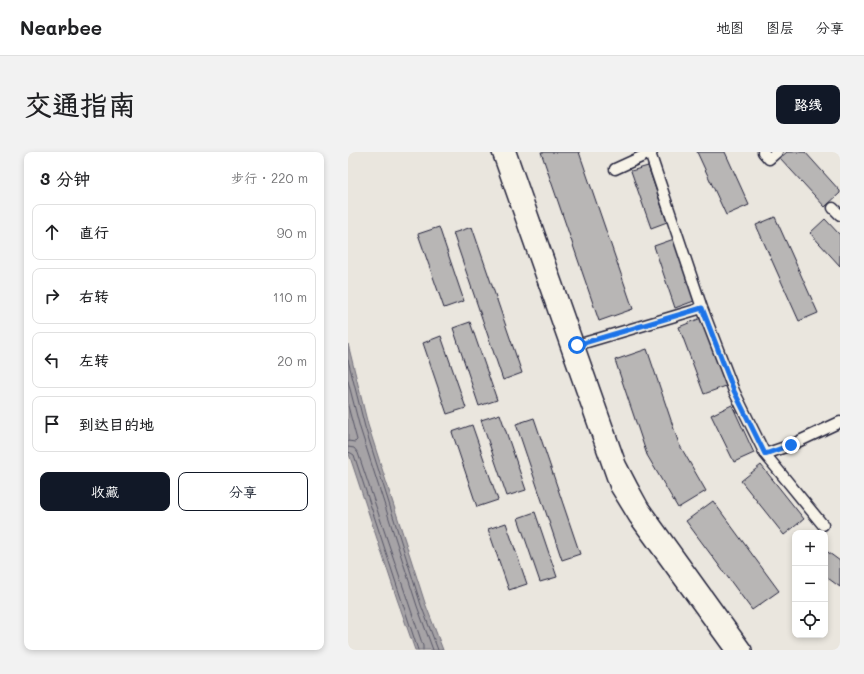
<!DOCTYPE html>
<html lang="zh">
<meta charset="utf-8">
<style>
body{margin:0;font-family:Mali,"LXGW WenKai TC",sans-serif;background:#f2f2f2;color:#202124}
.controls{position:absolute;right:12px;bottom:12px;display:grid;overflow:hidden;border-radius:8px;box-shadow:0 2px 6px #0003}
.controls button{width:36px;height:36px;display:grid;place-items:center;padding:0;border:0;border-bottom:1px solid #e0e0e0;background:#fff;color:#202124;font:20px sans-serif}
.stop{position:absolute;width:12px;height:12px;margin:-9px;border:3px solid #1a73e8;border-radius:50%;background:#fff}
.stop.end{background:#1a73e8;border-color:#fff;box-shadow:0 1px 4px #0008}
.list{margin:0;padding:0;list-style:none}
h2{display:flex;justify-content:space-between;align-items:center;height:52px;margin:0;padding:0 16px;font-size:17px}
h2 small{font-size:13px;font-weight:400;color:#757577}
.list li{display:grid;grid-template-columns:26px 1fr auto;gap:12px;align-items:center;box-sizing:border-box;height:56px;margin:0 8px 8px;padding:0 8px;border:1px solid #e0e0e0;border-radius:8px}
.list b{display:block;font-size:15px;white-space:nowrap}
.list em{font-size:13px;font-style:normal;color:#757577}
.actions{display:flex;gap:8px;padding:12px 16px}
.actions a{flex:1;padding:9px 0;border:1px solid #111827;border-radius:8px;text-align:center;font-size:14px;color:#111827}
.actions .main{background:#111827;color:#fff}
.icon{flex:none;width:22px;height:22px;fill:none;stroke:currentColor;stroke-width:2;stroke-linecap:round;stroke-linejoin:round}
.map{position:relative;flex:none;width:492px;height:498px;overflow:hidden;border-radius:8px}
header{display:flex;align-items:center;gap:24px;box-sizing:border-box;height:56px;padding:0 20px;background:#fff;border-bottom:1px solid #e0e0e0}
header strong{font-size:19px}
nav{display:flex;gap:22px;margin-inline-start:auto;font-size:14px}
.intro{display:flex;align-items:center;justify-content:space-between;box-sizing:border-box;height:96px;padding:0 24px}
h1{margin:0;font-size:28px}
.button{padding:10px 18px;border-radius:8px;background:#111827;color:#fff;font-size:14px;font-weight:700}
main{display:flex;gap:24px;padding:0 24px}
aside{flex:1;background:#fff;border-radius:8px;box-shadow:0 2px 6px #0003}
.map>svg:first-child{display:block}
.water{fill:#a6a3a6;stroke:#716f7b}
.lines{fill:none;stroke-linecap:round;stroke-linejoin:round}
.shore{stroke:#575666;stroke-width:1}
.building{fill:#b8b6b5;stroke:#22223b}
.minor-casing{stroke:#22223b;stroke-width:13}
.major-casing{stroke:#22223b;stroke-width:16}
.minor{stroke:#f7f3e8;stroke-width:10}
.major{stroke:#f7f3e8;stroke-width:13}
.route{stroke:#1a73e8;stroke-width:5}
</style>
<header>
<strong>Nearbee</strong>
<nav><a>地图</a><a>图层</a><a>分享</a></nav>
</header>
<div class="intro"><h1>交通指南</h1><a class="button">路线</a></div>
<main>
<aside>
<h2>3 分钟<small>步行 · 220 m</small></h2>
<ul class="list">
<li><svg class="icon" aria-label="ahead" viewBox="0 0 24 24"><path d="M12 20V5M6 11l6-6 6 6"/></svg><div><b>直行</b></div><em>90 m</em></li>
<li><svg class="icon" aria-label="right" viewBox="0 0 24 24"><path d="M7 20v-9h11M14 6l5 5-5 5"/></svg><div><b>右转</b></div><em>110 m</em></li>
<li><svg class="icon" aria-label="left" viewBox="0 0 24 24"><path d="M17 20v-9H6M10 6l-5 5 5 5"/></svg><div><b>左转</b></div><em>20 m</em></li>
<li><svg class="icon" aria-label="arrive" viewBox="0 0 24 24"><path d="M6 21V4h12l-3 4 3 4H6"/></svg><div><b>到达目的地</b></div></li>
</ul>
<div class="actions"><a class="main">收藏</a><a>分享</a></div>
</aside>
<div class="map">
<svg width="492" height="498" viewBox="0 0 492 498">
<rect width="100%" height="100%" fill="#eae6de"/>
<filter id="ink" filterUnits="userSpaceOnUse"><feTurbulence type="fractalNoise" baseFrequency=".025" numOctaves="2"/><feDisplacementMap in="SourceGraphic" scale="8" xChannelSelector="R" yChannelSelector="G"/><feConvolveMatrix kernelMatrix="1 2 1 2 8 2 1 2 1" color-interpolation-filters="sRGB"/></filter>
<g filter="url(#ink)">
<path class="water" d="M0,192L20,273L77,451L95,498H67L49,447L0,299Z"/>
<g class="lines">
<path class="shore" d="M0,208L17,275L73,453L90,498
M0,229L12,276L69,454L85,498
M0,254L9,288L7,290L0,289
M0,295L6,296L10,301L75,494V498
M0,300L3,301L6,303L70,498"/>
</g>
<path class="building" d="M193,0H231L285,157L251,169Z
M349,0H377L401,53L378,63Z
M439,0H457L492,39V41L477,55L432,6Z
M300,14L319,70L303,76L283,19Z
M427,65L470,161L451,169L408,73Z
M477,67L492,83V114L462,81Z
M91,75L116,149L96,156L70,82Z
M124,75L174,221L155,228L105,81Z
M326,87L346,149L327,156L306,94Z
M353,166L378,234L356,242L331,175Z
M122,170L149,248L131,254L105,176Z
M93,184L118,256L99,262L75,191Z
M299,197L331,292L358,339L330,356L299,303L267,208Z
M384,253L406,301L386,310L363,263Z
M152,262L178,338L159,344L133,268Z
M186,266L232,402L214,408L168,272Z
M124,273L150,348L129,355L104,280Z
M413,313L456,367L436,383L393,329Z
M365,349L431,439L404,458L338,369Z
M187,360L209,425L192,430L170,366Z
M158,371L179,432L161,438L140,377Z
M477,398L492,409V435L477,424Z"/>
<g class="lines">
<g class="minor-casing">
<path id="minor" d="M415,0L421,7L429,0
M302,1L354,156L386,239L417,302L475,373
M267,17L304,0
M485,56L492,63
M229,193L354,156
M417,302L443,293L492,270"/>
</g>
<g class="major-casing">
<path id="major" d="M151,0L269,335L288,366L384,498
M161,0L271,312L283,335L294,355L397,498"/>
</g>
<use href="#minor" class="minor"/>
<use href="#major" class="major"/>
</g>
</g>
<g class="lines" filter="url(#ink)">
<path class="route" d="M229,193L354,156L386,239L417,302L443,293"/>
</g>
</svg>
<div class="controls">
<button>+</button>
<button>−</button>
<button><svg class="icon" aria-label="locate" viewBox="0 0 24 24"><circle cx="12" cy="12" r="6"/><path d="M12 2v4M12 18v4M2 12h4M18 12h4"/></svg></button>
</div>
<div class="stop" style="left:229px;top:193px"></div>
<div class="stop end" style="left:443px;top:293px"></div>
</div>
</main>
